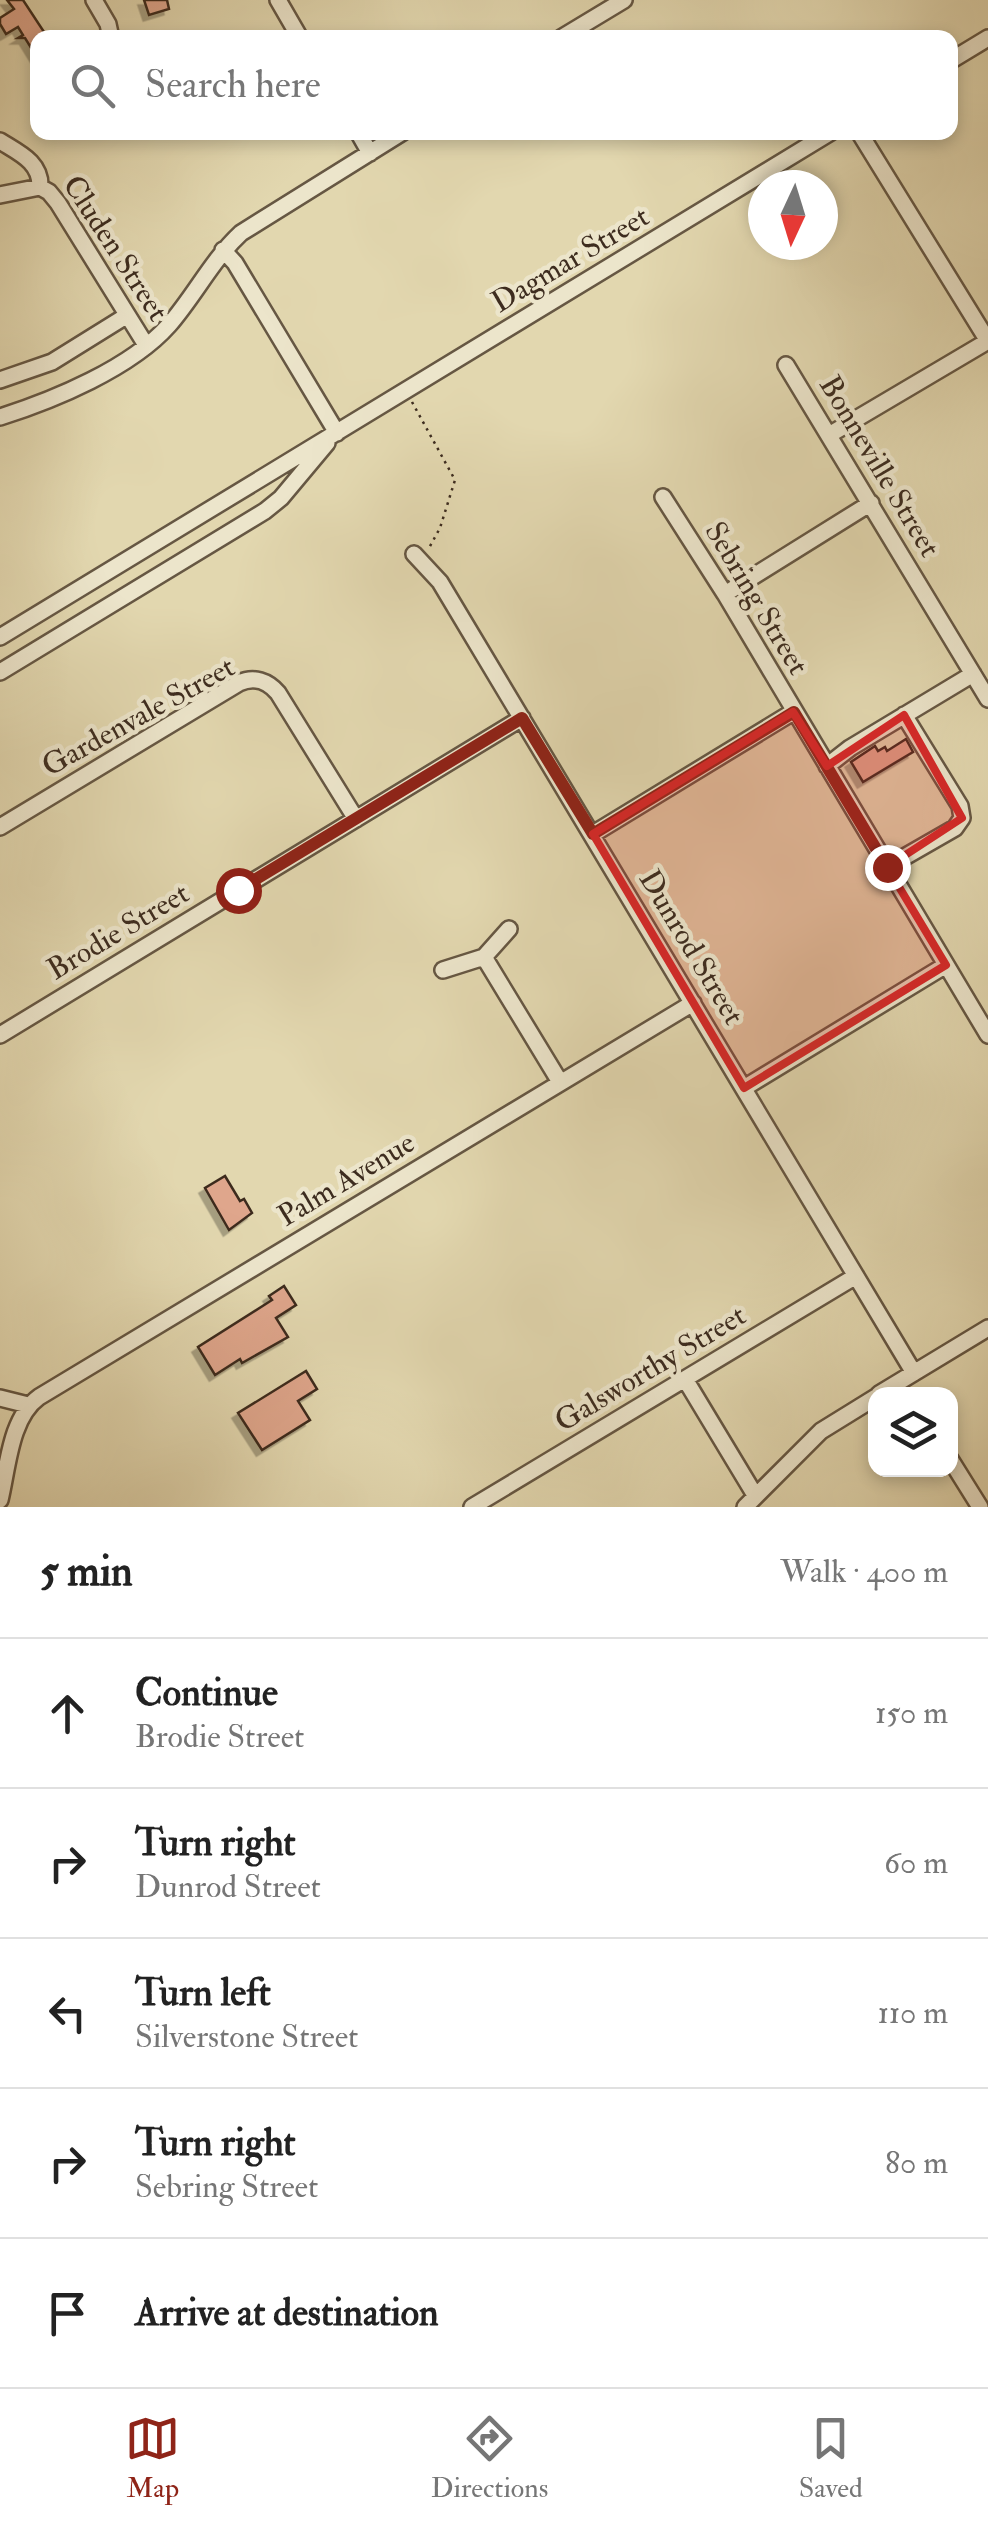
<!DOCTYPE html>
<meta charset="utf-8">
<style>
body{margin:0;font-family:"IM FELL Double Pica",serif;background:#f2f2f2;color:#222}
.controls{position:absolute;right:30px;bottom:30px;display:grid;overflow:hidden;border-radius:20px;box-shadow:0 5px 15px #0003}
.controls button{width:90px;height:90px;display:grid;place-items:center;padding:0;border:0;border-bottom:2px solid #e0e0e0;background:#fff;color:#222;font:50px sans-serif}
.compass{position:absolute;left:748px;top:170px;width:90px;height:90px;border-radius:50%;background:#fff;box-shadow:0 5px 15px #0003;rotate:184deg}
.stop{position:absolute;width:30px;height:30px;margin:-22px;border:8px solid #8f2418;border-radius:50%;background:#fff}
.stop.end{background:#8f2418;border-color:#fff;box-shadow:0 2px 10px #0008}
.list{margin:0;padding:0;list-style:none}
h2{display:flex;justify-content:space-between;align-items:center;height:130px;margin:0;padding:0 40px;font-size:42px}
h2 small{font-size:32px;font-weight:400;color:#767676}
.list li{display:grid;grid-template-columns:65px 1fr auto;gap:30px;align-items:center;box-sizing:border-box;height:150px;padding:0 40px;border-top:2px solid #e0e0e0}
.list b{display:block;font-size:38px;white-space:nowrap}
.list p{margin:0;font-size:32px;white-space:nowrap;color:#767676}
.list em{font-size:32px;font-style:normal;color:#767676}
.icon{flex:none;width:55px;height:55px;fill:none;stroke:currentColor;stroke-width:2;stroke-linecap:round;stroke-linejoin:round}
.map{position:relative;flex:none;width:988px;height:1507px;overflow:hidden}
.search{position:absolute;background:#fff;box-shadow:0 5px 15px #0003;left:30px;right:30px;top:30px;height:110px;display:flex;align-items:center;gap:25px;box-sizing:border-box;padding:0 35px;border-radius:20px;color:#767676;font-size:38px}
.sheet{height:880px;background:#fff}
nav{display:flex;justify-content:space-around;align-items:center;box-sizing:border-box;height:140px;border-top:2px solid #e0e0e0;background:#fff;font-size:28px;color:#767676}
nav a{display:grid;justify-items:center;gap:5px}
nav .on{color:#8f2418}
.map>svg:first-child{display:block}
.building{fill:#dfa68c;stroke:#3d2c1f;stroke-width:2.5;filter:url(#shadow)}
.lines{fill:none;stroke-linecap:round;stroke-linejoin:round}
.minor-casing{stroke:#665743;stroke-width:20}
.path{stroke:#3d2c1f;stroke-width:2.5;stroke-dasharray:2.5 5;stroke-linecap:butt}
.minor{stroke:#ece5cb;stroke-width:15}
.route{stroke:#8f2418;stroke-width:12}
.marked{fill:#d62828;fill-opacity:0.2;stroke:#d62828;stroke-width:8;stroke-linejoin:round}
.labels{text-anchor:middle;stroke-width:9;stroke-linejoin:round;paint-order:stroke}
.street-label{font-size:30px;fill:#3d2c1f;stroke:#ece5cb}
</style>
<div class="map">
<svg width="988" height="1507" viewBox="0 0 988 1507">
<defs>
<filter id="shadow"><feDropShadow dx="-5.5" dy="5.5" stdDeviation="0" flood-color="#0004"/></filter>
</defs>
<rect width="100%" height="100%" fill="#e2d7af"/>
<filter id="stains"><feTurbulence type="fractalNoise" baseFrequency=".002" numOctaves="4"/><feColorMatrix values="0 0 0 0 .2 0 0 0 0 .09 0 0 0 0 .02 0 0 0 .5 -.17"/></filter>
<radialGradient id="worn" r=".72"><stop offset=".6" stop-color="#630" stop-opacity="0"/><stop offset="1" stop-color="#630" stop-opacity=".3"/></radialGradient>
<path class="building" d="M7,0H23L48,38H38V59L25,38H18L23,35L18,27L6,34L0,24V18L14,9Z
M144,0H167L169,9L149,15Z
M906,739L913,752L863,782L851,762L875,746L878,751L885,747L887,751Z
M225,1176L240,1201L244,1199L252,1213L229,1230L205,1188Z
M284,1286L296,1305L276,1318L288,1337L242,1363L240,1359L215,1375L198,1347L272,1300L269,1296Z
M306,1371L317,1389L298,1401L310,1420L262,1450L238,1413Z"/>
<g class="lines">
<g class="minor-casing">
<path id="minor" d="M94,0L108,24L111,38
M278,0L300,38
M561,38L624,0
M950,61L988,38
M358,132L370,153
M859,132L988,341
M0,141C19,153 41,162 40,187
M40,187L49,192L58,203L146,345
M0,195L40,187
M223,250L235,263L337,433
M786,365L988,699
M0,380L52,362L126,316
M0,417C54,400 131,368 169,325C195,295 212,260 241,233L403,132
M829,435L988,341
M663,497L725,594L988,1035
M414,554L440,582L914,1373
M725,594L871,503
M0,637L831,132
M0,672L265,511L281,498L327,443
M827,766L850,748L973,674
M0,827L239,683C254,676 268,681 278,693L356,819
M593,834L793,712
M887,867L955,828L962,818L960,806L904,715
M484,957L560,1082
M443,970L484,957L509,929
M0,1035L522,718
M744,1088L946,965
M685,1379L755,1495
M879,1394L988,1328
M0,1398L28,1405
M950,1459L980,1507
M0,1500C8,1467 10,1418 39,1397L693,1003
M472,1507L856,1276
M745,1507L821,1431L876,1397"/>
</g>
<path class="path" d="M412,402L455,480L440,528L429,548"/>
<use href="#minor" class="minor"/>
</g>
<g class="lines">
<path class="route" d="M238,890L522,718L593,834L794,712L887,867"/>
</g>
<path class="marked" d="M793,712L827,766L904,715L962,818L887,867L946,965L744,1088L593,834Z"/>
<g class="labels">
<g class="street-label">
<text transform="translate(116 248) rotate(57)" y="10">Cluden Street</text>
<text transform="translate(570 259) rotate(-31)" y="10">Dagmar Street</text>
<text transform="translate(880 466) rotate(59)" y="10">Bonneville Street</text>
<text transform="translate(757 598) rotate(59)" y="10">Sebring Street</text>
<text transform="translate(138 716) rotate(-29)" y="10">Gardenvale Street</text>
<text transform="translate(118 931) rotate(-31)" y="10">Brodie Street</text>
<text transform="translate(692 947) rotate(59)" y="10">Dunrod Street</text>
<text transform="translate(346 1179) rotate(-31)" y="10">Palm Avenue</text>
<text transform="translate(650 1368) rotate(-31)" y="10">Galsworthy Street</text>
</g>
</g>
<rect width="100%" height="100%" filter="url(#stains)"/>
<rect width="100%" height="100%" fill="url(#worn)"/>
</svg>
<div class="controls">
<button><svg class="icon" aria-label="layers" viewBox="0 0 24 24"><path d="M12 4l9 5-9 5-9-5zM3 14l9 5 9-5"/></svg></button>
</div>
<svg class="compass" viewBox="-18 -18 36 36"><path d="M0-13l5 13h-10z" fill="#e53935"/><path d="M0 13l5-13h-10z" fill="#767676"/></svg>
<div class="stop" style="left:238px;top:890px"></div>
<div class="stop end" style="left:887px;top:867px"></div>
<div class="search"><svg class="icon" aria-label="search" viewBox="0 0 24 24"><circle cx="10" cy="10" r="6"/><path d="M15 15l6 6"/></svg>Search here</div>
</div>
<section class="sheet">
<h2>5 min<small>Walk · 400 m</small></h2>
<ul class="list">
<li><svg class="icon" aria-label="ahead" viewBox="0 0 24 24"><path d="M12 20V5M6 11l6-6 6 6"/></svg><div><b>Continue</b><p>Brodie Street</p></div><em>150 m</em></li>
<li><svg class="icon" aria-label="right" viewBox="0 0 24 24"><path d="M7 20v-9h11M14 6l5 5-5 5"/></svg><div><b>Turn right</b><p>Dunrod Street</p></div><em>60 m</em></li>
<li><svg class="icon" aria-label="left" viewBox="0 0 24 24"><path d="M17 20v-9H6M10 6l-5 5 5 5"/></svg><div><b>Turn left</b><p>Silverstone Street</p></div><em>110 m</em></li>
<li><svg class="icon" aria-label="right" viewBox="0 0 24 24"><path d="M7 20v-9h11M14 6l5 5-5 5"/></svg><div><b>Turn right</b><p>Sebring Street</p></div><em>80 m</em></li>
<li><svg class="icon" aria-label="arrive" viewBox="0 0 24 24"><path d="M6 21V4h12l-3 4 3 4H6"/></svg><div><b>Arrive at destination</b></div></li>
</ul>
</section>
<nav>
<a class="on"><svg class="icon" aria-label="map" viewBox="0 0 24 24"><path d="M3 6l6-2 6 2 6-2v14l-6 2-6-2-6 2zM9 4v14M15 6v14"/></svg>Map</a>
<a><svg class="icon" aria-label="directions" viewBox="0 0 24 24"><path d="M12 3l9 9-9 9-9-9zM9 14v-3h6M13 9l2 2-2 2"/></svg>Directions</a>
<a><svg class="icon" aria-label="saved" viewBox="0 0 24 24"><path d="M7 4h10v16l-5-4-5 4z"/></svg>Saved</a>
</nav>
